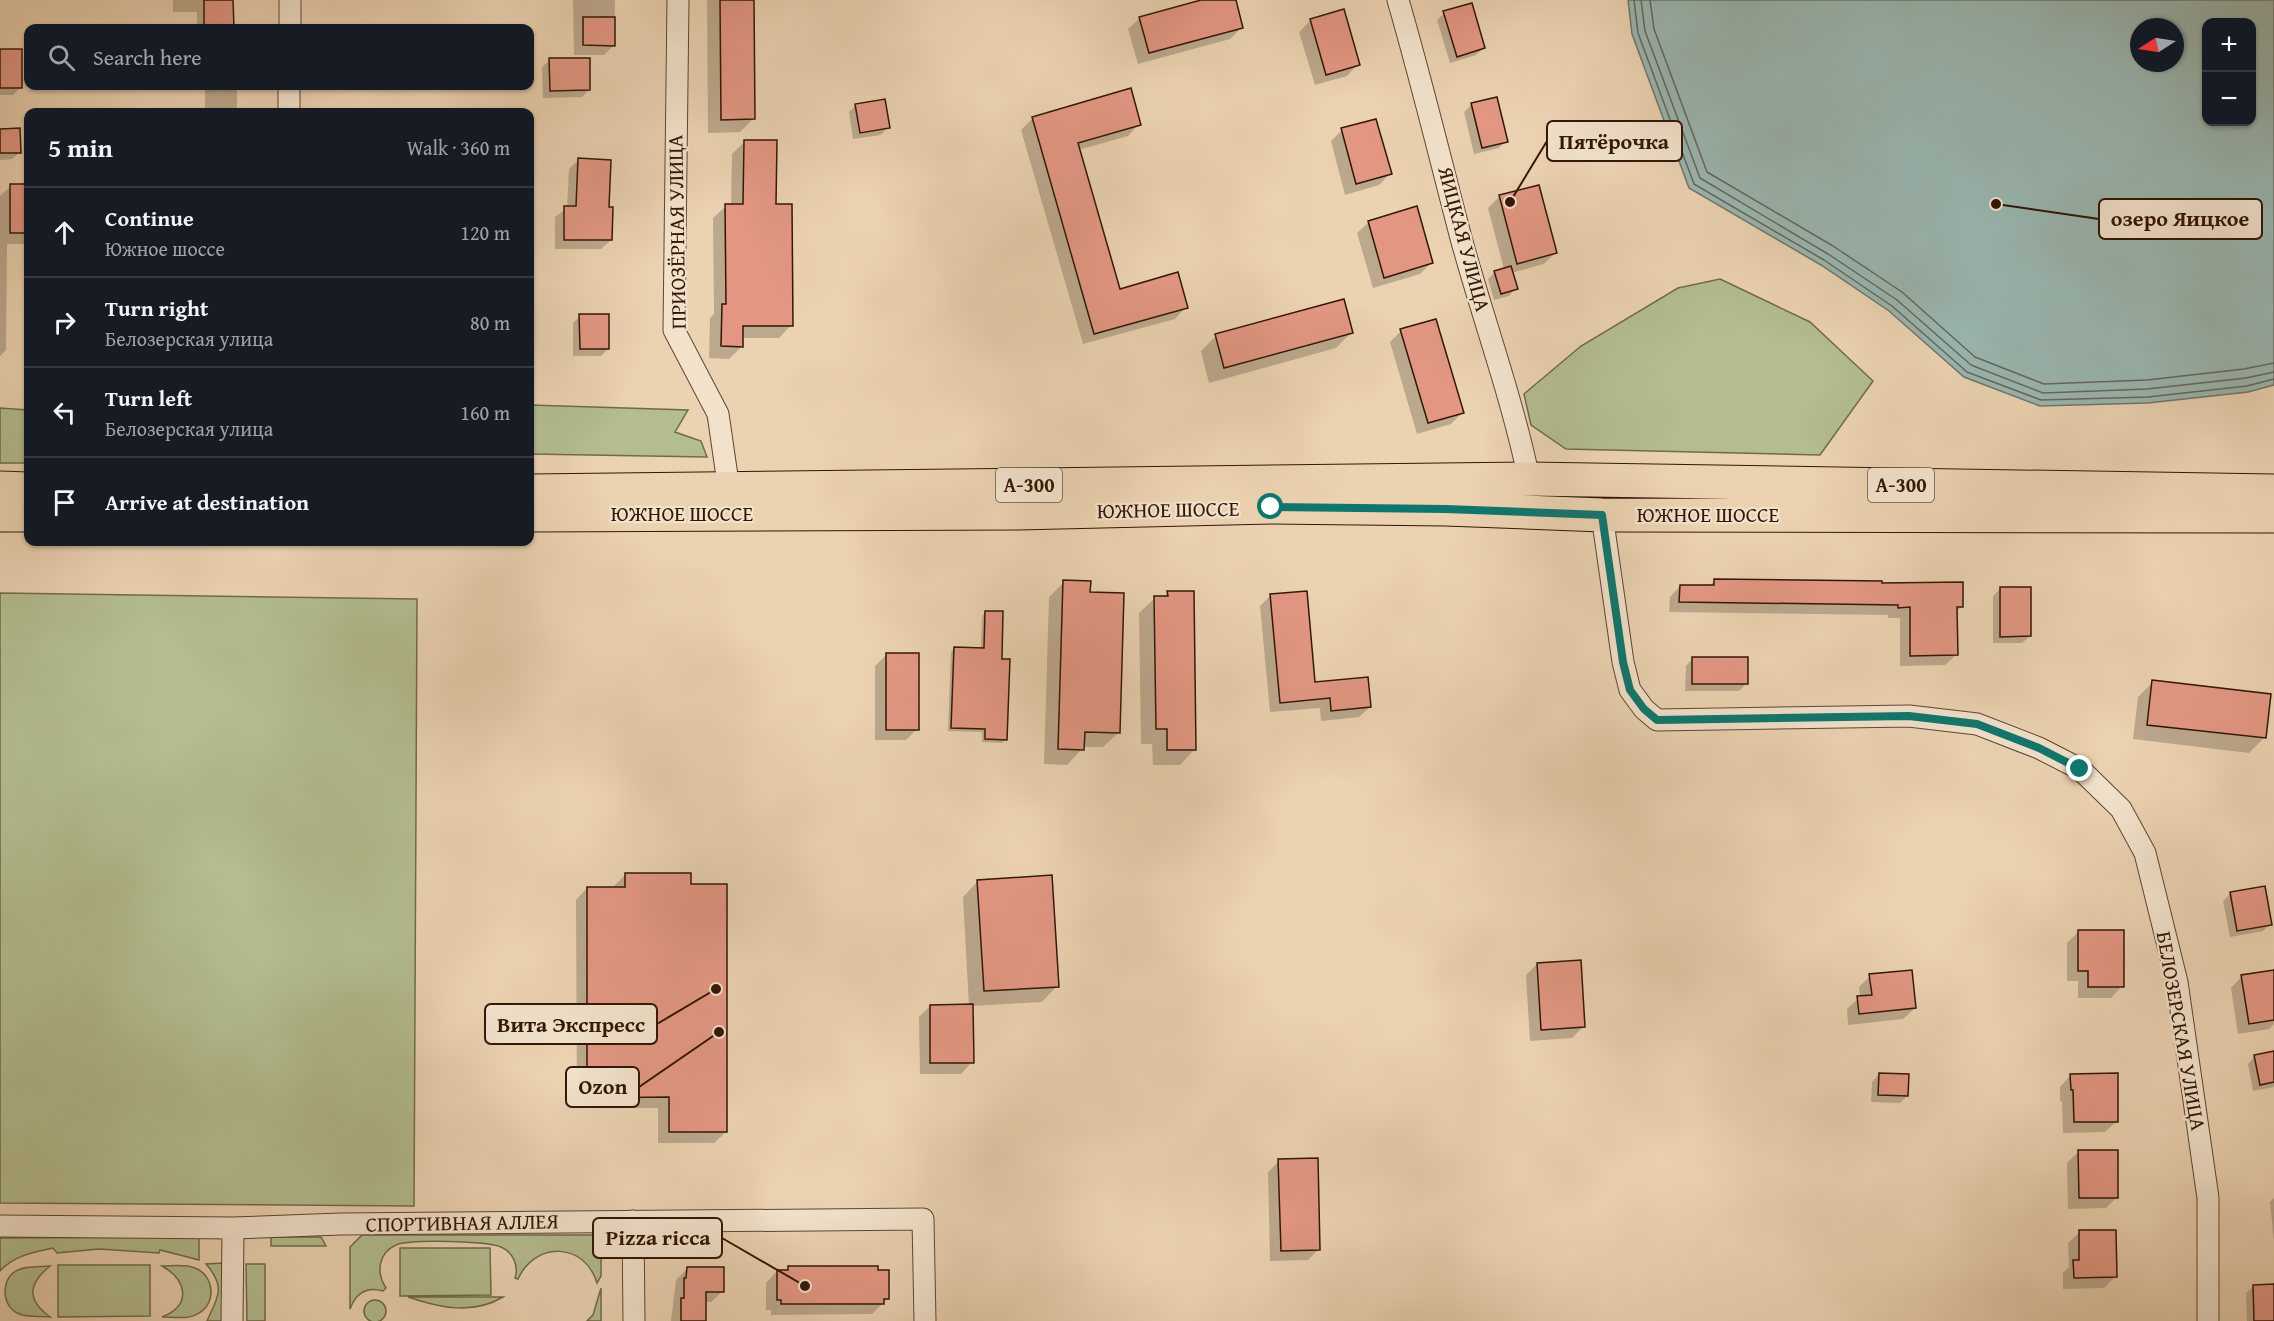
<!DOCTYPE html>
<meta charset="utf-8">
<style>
body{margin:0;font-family:"Gentium Book Plus",serif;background:#20242c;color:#f1f3f6}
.controls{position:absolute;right:18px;top:18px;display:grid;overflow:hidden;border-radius:12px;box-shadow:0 2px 4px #0004}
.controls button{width:54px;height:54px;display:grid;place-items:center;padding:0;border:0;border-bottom:2px solid #363941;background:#171b24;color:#f1f3f6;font:30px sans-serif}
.compass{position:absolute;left:2130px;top:18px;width:54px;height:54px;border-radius:50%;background:#171b24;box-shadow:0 2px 4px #0004;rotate:258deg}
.stop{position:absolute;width:18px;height:18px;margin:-14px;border:4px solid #0f766e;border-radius:50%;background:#fff}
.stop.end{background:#0f766e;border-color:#fff;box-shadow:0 2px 6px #0008}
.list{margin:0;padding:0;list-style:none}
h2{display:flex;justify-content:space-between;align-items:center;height:78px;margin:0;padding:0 24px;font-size:26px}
h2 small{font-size:20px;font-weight:400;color:#9ea1a6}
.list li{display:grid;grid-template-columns:39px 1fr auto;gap:18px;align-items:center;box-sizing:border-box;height:90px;padding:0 24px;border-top:2px solid #363941}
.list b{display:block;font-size:22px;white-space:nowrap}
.list p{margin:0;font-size:20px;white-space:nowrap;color:#9ea1a6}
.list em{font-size:20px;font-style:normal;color:#9ea1a6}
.icon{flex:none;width:33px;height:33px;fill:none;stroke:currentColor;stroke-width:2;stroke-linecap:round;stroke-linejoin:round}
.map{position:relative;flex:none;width:2274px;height:1321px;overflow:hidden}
.search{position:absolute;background:#171b24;box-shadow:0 2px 4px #0004;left:24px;top:24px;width:510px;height:66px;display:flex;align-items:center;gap:15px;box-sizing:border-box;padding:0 21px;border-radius:12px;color:#9ea1a6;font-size:22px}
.panel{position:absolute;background:#171b24;box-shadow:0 2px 4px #0004;left:24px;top:108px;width:510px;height:438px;border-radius:12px}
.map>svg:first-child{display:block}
.green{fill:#b3bd8f;stroke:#726a4b;stroke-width:1.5}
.water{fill:#99b6b0;stroke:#70766c;stroke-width:1.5;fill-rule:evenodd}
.shadow{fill:#0003}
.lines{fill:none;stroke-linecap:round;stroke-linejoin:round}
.shore{stroke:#66665c;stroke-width:1.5}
.building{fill:#e39783;stroke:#321607;stroke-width:1.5}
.minor-casing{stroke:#604532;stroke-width:23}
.primary-casing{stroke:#321607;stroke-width:35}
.minor{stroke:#f2e2cc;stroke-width:21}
.primary{stroke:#ebd2b1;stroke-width:33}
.route{stroke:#0f766e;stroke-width:8}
.labels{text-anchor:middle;stroke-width:4.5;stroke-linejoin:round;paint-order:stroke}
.shield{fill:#f2e2cc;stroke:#6c5342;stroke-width:1.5}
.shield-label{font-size:20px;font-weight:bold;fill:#321607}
.street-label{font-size:21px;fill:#321607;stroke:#f2e2cc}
.leader{fill:none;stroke:#321607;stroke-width:2}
.callout-dot{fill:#321607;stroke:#f2e2cc;stroke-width:2}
.callout{fill:#f2e2cc;stroke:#321607;stroke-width:2}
.callout-label{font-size:22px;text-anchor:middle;font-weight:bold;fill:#321607}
</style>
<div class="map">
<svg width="2274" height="1321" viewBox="0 0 2274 1321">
<rect width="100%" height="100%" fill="#ebd2b1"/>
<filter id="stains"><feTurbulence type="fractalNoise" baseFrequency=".00333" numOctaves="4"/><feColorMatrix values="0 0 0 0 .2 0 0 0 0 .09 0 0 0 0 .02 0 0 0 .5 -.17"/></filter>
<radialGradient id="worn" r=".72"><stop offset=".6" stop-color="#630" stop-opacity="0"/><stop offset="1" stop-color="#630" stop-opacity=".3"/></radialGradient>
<path class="green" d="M1720,279L1810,322L1873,381L1820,455L1566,449L1531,425L1524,394L1581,346L1678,288Z
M530,405L688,410L675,432L701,441L707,457L530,454Z
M0,408L28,410V463H0Z
M0,593L417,599L414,1206L0,1203Z
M362,1235H601V1276L597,1283C585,1242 535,1241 518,1279L515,1278C519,1266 513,1252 501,1247C486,1241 410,1239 396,1245C378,1253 376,1273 386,1288L383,1291C366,1286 356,1293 350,1309V1247Z
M199,1237V1260L160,1250L159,1253L99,1249L57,1253L53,1248C32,1253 15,1255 0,1271V1238Z
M271,1237H321L326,1246H271Z
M400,1248H490L491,1295L400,1296Z
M224,1263V1321H207C217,1298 227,1288 206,1264Z
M246,1264H265V1321H247Z
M58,1265H150V1316L58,1317Z
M50,1266C28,1284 26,1299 50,1317C41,1316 30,1317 22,1315C3,1310 0,1284 13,1273C23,1265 39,1267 50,1266Z
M162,1266C172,1266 185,1264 195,1268C214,1275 217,1303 199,1313C189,1320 174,1317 162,1317C192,1305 187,1280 162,1266Z
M601,1288V1321H587L593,1315Z
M408,1297H503C473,1315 440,1308 408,1297Z
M364 1311a11 11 0 1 1 22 0a11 11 0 1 1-22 0Z"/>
<path class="water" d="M1628,0H2274V385L2248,392L2148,403L2040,406L1964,377L1889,311L1821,265L1689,188L1632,34ZM2206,22H2252V122H2206ZM2139,27H2175V63H2139Z"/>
<path class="shadow" d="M173,0H232V28H197V12H173Z
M573,0H615L614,45L604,55H574Z
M707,0H753V119L740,132L708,133Z
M1206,0H1234L1242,27L1230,39L1138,64L1128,29L1140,18Z
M1444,13L1484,48L1476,55L1450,63L1437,20Z
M1310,21L1358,64L1347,76L1315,85L1299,32Z
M0,51L21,87L13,95H0Z
M550,60L589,90L582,97L543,98L542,67Z
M205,86H237V112H203L205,110Z
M1496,99L1506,141L1499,148L1474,154L1464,112L1471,105Z
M856,105L888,127L881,135L853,139L849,112Z
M1033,118L1139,124L1128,136L1078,150L1119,291L1186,307L1175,319L1083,344L1021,130Z
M0,130L20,152L12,159L0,160Z
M1342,130L1390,174L1379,185L1345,195L1331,141Z
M745,141L774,206L791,325L779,338H741V347L729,359L709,358L710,318L714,314L713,218L726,206H731L732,154Z
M578,160L608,208L611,240L601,249H555V217L567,208L569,169Z
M11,186H28V244H7L6,350L0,356V196Z
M1538,186L1556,252L1544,264L1511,273L1516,288L1509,296L1494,300L1488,279L1495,272L1504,269L1488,208L1499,197Z
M1369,222L1431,263L1420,274L1373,288L1357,233Z
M580,316L608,349L601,356H573V323Z
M1401,331L1462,413L1451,424L1417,434L1390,342Z
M1351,333L1336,348L1209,383L1201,351L1216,336Z
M1715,580L1962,606L1956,612V655L1945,665L1900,666V618H1888V615L1669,612L1670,597L1680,586L1709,587Z
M1064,582L1089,593L1119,732L1103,747H1083L1082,749L1067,765L1044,764L1049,597Z
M2000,589L2030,636L2022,643H1993V596Z
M1168,592L1195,749L1180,765H1153L1152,744H1141L1139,613L1155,598H1163Z
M1270,596L1314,684L1370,707L1359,717L1321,721L1320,708L1270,712L1260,606Z
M985,613L1000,661L1006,739L1002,743L982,742V732L948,731L951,652L954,648L981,649L982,616Z
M886,655L917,729L906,740H875V666Z
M1693,658L1746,684L1739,691H1685L1686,666Z
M2153,682L2265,737L2249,753L2133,739L2138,697Z
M626,874L726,1132L714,1143H658V1108H577L576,900L587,888H614V886Z
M978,881L1057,986L1042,1002L972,1006V1062L961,1074H920L919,1017L930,1006H969L963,897Z
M2231,893L2270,924L2263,931L2230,937L2223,901Z
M2078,932L2122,986L2111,998H2078V981H2067V943Z
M1537,964L1583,1027L1572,1038L1530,1041L1526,975Z
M1870,976L1915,1008L1903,1019L1848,1025L1847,1009L1860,997L1859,987Z
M2242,976L2274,978V1024L2269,1029L2238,1034L2231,988Z
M2274,1052V1087L2253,1091L2248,1064L2255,1056Z
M1879,1074L1907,1096L1900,1103L1871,1102L1872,1082Z
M2071,1075L2117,1121L2105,1132L2063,1133L2062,1101H2060V1087Z
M2078,1152L2117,1197L2106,1208L2068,1209L2067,1163Z
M1279,1161L1319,1249L1308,1260L1270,1261L1268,1172Z
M2274,1198V1241L2270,1202Z
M2080,1232L2115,1277L2104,1288L2063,1289V1273L2069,1267L2068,1243Z
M788,1268L887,1299L872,1314L771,1315V1310H766V1283L777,1271H785Z
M687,1269L723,1291L711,1302H704L705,1321H671L676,1280Z
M2254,1286H2274V1321H2247L2246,1293Z"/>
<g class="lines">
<path class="shore" d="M1634,0L1638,33L1694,184L1824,260L1892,306L1967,372L2041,400L2148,397L2247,386L2274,379
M1641,0L1645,31L1700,178L1828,254L1897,300L1971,365L2043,393L2147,389L2246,378L2274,372
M1650,0L1654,29L1707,172L1833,246L1902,292L1975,357L2044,384L2147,380L2244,369L2274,363"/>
</g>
<path class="building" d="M204,0H233L234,28H204Z
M720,0H754L755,119L721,120Z
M1201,0H1236L1243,28L1149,53L1139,17Z
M1472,3L1485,48L1457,57L1443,11Z
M1344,9L1360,65L1326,75L1310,19Z
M583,17H615V46L583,45Z
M0,49H22V88H0Z
M549,58H590V90L550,91Z
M1131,88L1141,125L1078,143L1120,289L1178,272L1188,308L1094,334L1032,117Z
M1497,97L1508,142L1482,148L1471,103Z
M885,99L890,128L860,133L855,104Z
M1376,119L1392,174L1356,184L1341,128Z
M20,128L21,153H0V129Z
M744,140H777L776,204H792L793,326H743V347L721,346L722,304H726L725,204H743Z
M578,158L611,160L609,207H613L612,240H564V206H576Z
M10,184H28V233H10Z
M1539,185L1557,253L1517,264L1499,195Z
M1417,206L1433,263L1384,278L1368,221Z
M1511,266L1518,289L1501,294L1494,271Z
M1344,299L1353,333L1224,368L1215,334Z
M579,314H609V349H580Z
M1436,319L1464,413L1428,423L1400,329Z
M1714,579L1882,581V583L1963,582V607H1957L1958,655L1910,656V607L1898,608V605L1679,602L1680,585H1714Z
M1063,580L1091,581L1090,592L1124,593L1120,733L1085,732L1084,750L1058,749Z
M2000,587H2031V636L2000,637Z
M1167,591H1194L1196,750H1167V729H1156L1154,596H1168Z
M1307,591L1315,682L1368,677L1371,707L1331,711L1330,698L1280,703L1270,594Z
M985,611H1003L1002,659H1010L1007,740L985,739V729L951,728L954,647L984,648Z
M886,653H919V730H886Z
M1692,657H1748V684H1692Z
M2152,680L2271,694L2266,738L2147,725Z
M625,873H691V884H727V1132H669V1097L587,1098V887H625Z
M1052,875L1059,987L984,991L977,880Z
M2265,886L2272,925L2237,931L2230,892Z
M2078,930H2124V987H2088V971H2078Z
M1581,960L1585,1027L1541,1030L1537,963Z
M1912,970L1916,1008L1859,1014L1857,996L1872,995L1869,974Z
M2274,970V1020L2249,1024L2241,975Z
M973,1004L974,1063H930V1005Z
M2274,1051V1082L2260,1085L2254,1055Z
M1879,1073L1909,1074L1908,1096L1878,1095Z
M2118,1073V1122H2074L2073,1090H2071L2070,1074Z
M2078,1150H2118V1198H2079Z
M1318,1158L1320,1250L1281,1251L1278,1159Z
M2079,1230H2116L2117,1277L2074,1278L2073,1260H2079Z
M788,1266H878V1270H889V1299H884V1304H781V1300H777V1270H788Z
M687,1267H724V1292H706V1321H681V1298H684V1278H686Z
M2274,1284V1321H2254L2253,1285Z"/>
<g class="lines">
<g class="minor-casing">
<path id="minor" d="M678,0L674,330L718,414L729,490
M1398,0C1421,79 1440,158 1461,238C1483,319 1512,397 1529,479
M290,28V0
M289,112V86
M1602,515L1623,662L1630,690L1644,709L1657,720L1909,716L1977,724L2039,748L2080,769L2121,809L2145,853L2177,982L2208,1198V1321
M633,1221L634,1321
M0,1226L233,1228L341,1224L923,1219L925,1321
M232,1321L233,1228"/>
</g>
<g class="primary-casing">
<path id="primary" d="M0,488L28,489
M530,491L1529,479L2274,491
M0,515H28
M530,515L1018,513L1271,507L1446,509L1602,515L2274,516"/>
</g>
<use href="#minor" class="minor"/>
<use href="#primary" class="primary"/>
</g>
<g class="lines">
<path class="route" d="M1271,507L1446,509L1602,515L1623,662L1630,690L1644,709L1657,720L1909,716L1977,724L2039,748L2080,769"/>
</g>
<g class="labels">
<g class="shield">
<rect x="996" y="468" width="66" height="34" rx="4.5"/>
<rect x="1868" y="468" width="66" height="34" rx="4.5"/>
</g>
<g class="shield-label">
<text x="1029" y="492">А-300</text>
<text x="1901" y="492">А-300</text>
</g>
<g class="street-label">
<text transform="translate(677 232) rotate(-91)" y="7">ПРИОЗЁРНАЯ УЛИЦА</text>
<text transform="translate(1464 239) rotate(75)" y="7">ЯИЦКАЯ УЛИЦА</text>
<text transform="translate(1168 510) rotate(-1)" y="7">ЮЖНОЕ ШОССЕ</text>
<text x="682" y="521">ЮЖНОЕ ШОССЕ</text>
<text x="1708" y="522">ЮЖНОЕ ШОССЕ</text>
<text transform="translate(2181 1031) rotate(80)" y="7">БЕЛОЗЕРСКАЯ УЛИЦА</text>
<text transform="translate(462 1223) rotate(-1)" y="7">СПОРТИВНАЯ АЛЛЕЯ</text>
</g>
</g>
<path class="leader" d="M1510 202L1547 141M1996 204L2099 219M716 989L657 1024M719 1032L639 1087M805 1286L722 1238"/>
<g class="callout-dot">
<circle cx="1510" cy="202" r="6"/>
<circle cx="1996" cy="204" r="6"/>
<circle cx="716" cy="989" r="6"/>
<circle cx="719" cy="1032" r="6"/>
<circle cx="805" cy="1286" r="6"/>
</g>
<g class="callout">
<rect x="1547" y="121" width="135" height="40" rx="6"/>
<rect x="2099" y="199" width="163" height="40" rx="6"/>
<rect x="485" y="1004" width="172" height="40" rx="6"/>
<rect x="566" y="1067" width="73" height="40" rx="6"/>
<rect x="593" y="1218" width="129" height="40" rx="6"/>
</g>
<g class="callout-label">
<text x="1614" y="149">Пятёрочка</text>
<text x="2180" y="226">озеро Яицкое</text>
<text x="571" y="1032">Вита Экспресс</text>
<text x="603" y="1094">Ozon</text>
<text x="658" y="1245">Pizza ricca</text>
</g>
<rect width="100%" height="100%" filter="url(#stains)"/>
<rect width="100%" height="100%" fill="url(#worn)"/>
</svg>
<div class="controls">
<button>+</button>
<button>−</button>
</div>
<svg class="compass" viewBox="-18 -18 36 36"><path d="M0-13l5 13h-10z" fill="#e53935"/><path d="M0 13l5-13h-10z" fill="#9ea1a6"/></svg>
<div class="stop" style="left:1271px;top:507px"></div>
<div class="stop end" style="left:2080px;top:769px"></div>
<div class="search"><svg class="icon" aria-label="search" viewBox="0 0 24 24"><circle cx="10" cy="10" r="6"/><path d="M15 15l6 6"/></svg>Search here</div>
<section class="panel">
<h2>5 min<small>Walk · 360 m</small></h2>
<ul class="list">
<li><svg class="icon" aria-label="ahead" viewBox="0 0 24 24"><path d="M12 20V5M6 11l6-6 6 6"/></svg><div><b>Continue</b><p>Южное шоссе</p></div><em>120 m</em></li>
<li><svg class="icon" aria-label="right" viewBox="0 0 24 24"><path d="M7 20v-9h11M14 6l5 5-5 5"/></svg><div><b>Turn right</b><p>Белозерская улица</p></div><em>80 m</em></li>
<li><svg class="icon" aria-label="left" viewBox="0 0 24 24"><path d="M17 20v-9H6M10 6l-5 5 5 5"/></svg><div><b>Turn left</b><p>Белозерская улица</p></div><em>160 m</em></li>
<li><svg class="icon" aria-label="arrive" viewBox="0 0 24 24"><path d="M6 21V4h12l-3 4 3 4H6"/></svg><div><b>Arrive at destination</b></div></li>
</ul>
</section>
</div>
